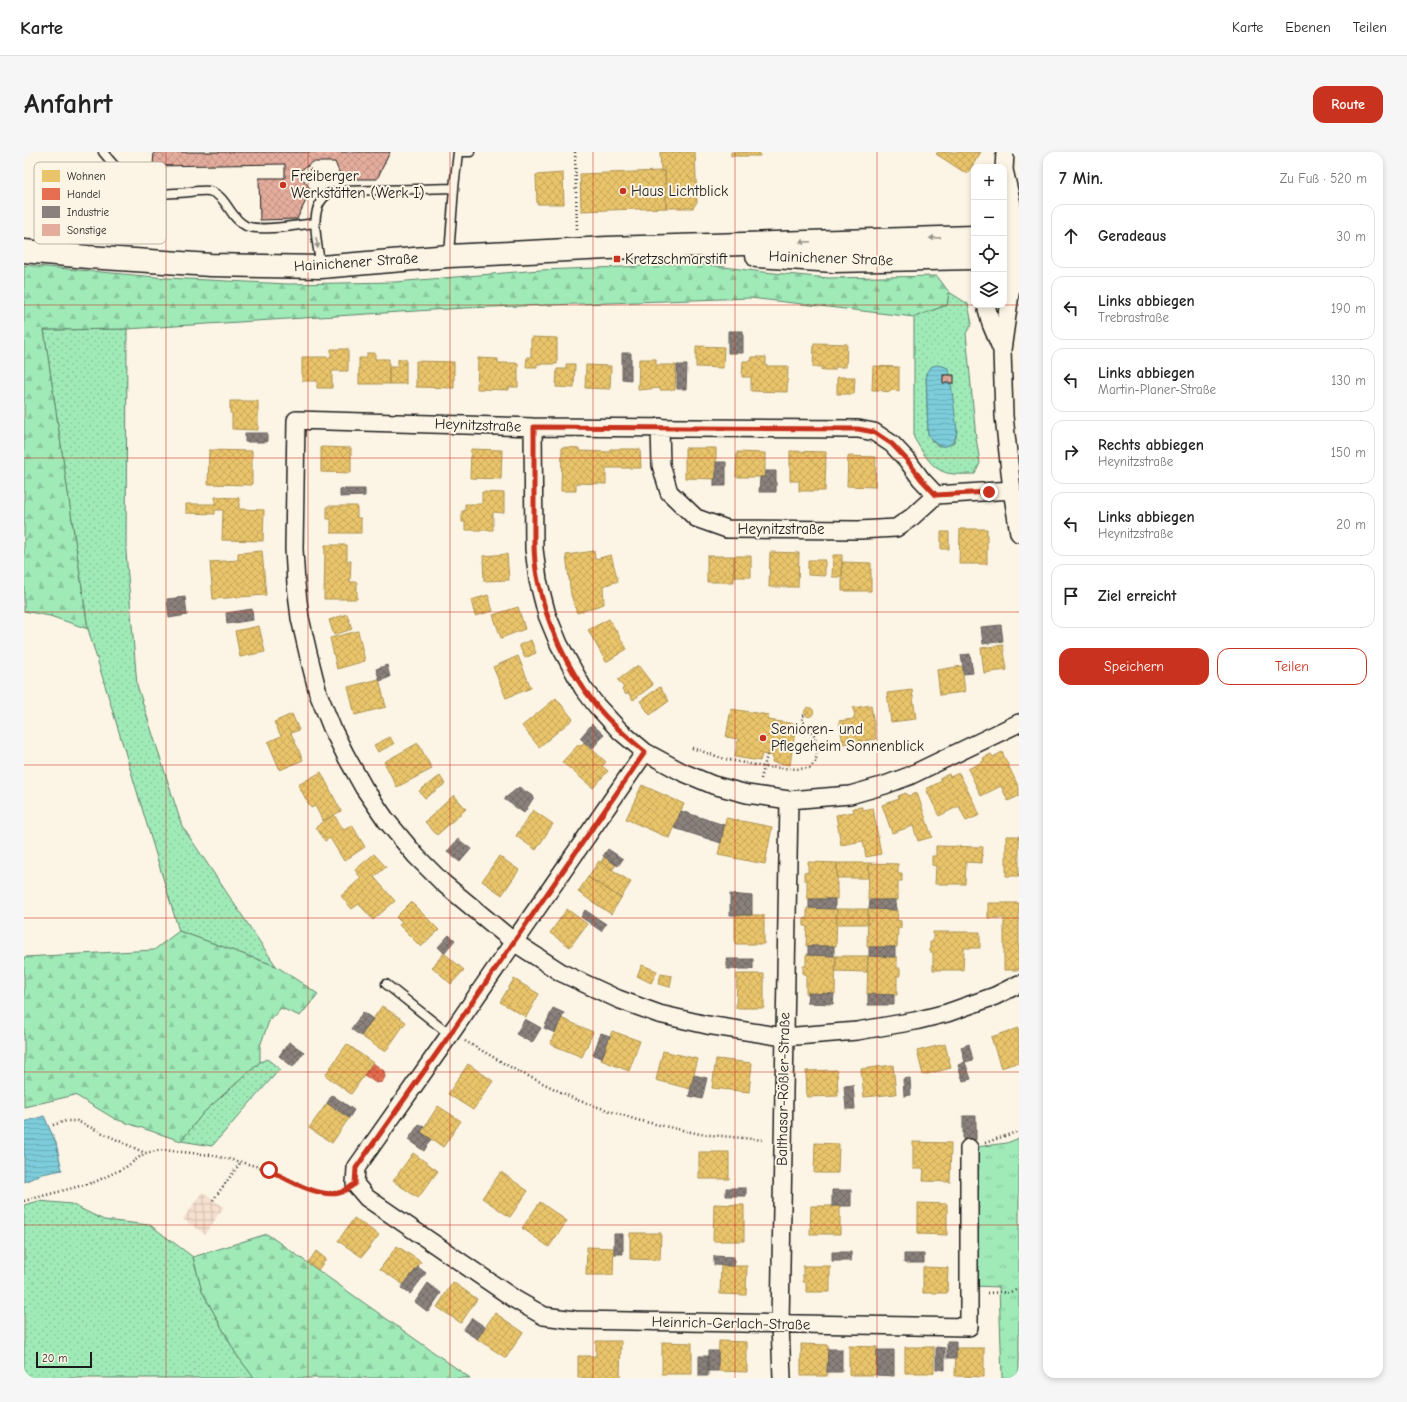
<!DOCTYPE html>
<html lang="de">
<meta charset="utf-8">
<style>
body{margin:0;font-family:"Comic Neue",sans-serif;background:#f6f6f6;color:#222}
.controls{position:absolute;right:12px;top:12px;display:grid;overflow:hidden;border-radius:8px;box-shadow:0 2px 6px #0003}
.controls button{width:36px;height:36px;display:grid;place-items:center;padding:0;border:0;border-bottom:1px solid #e0e0e0;background:#fff;color:#222;font:20px sans-serif}
.scale{position:absolute;left:12px;bottom:10px;width:56px;box-sizing:border-box;padding-left:4px;border:2px solid #1c1c1c;border-top:0;font-size:11px;line-height:14px;white-space:nowrap;color:#1c1c1c;-webkit-text-stroke:3px #fcf5e5;paint-order:stroke}
.stop{position:absolute;width:12px;height:12px;margin:-9px;border:3px solid #c8321e;border-radius:50%;background:#fff}
.stop.end{background:#c8321e;border-color:#fff;box-shadow:0 1px 4px #0008}
.list{margin:0;padding:0;list-style:none}
h2{display:flex;justify-content:space-between;align-items:center;height:52px;margin:0;padding:0 16px;font-size:17px}
h2 small{font-size:13px;font-weight:400;color:#767676}
.list li{display:grid;grid-template-columns:26px 1fr auto;gap:12px;align-items:center;box-sizing:border-box;height:64px;margin:0 8px 8px;padding:0 8px;border:1px solid #e0e0e0;border-radius:12px}
.list b{display:block;font-size:15px;white-space:nowrap}
.list p{margin:0;font-size:13px;white-space:nowrap;color:#767676}
.list em{font-size:13px;font-style:normal;color:#767676}
.actions{display:flex;gap:8px;padding:12px 16px}
.actions a{flex:1;padding:9px 0;border:1px solid #c8321e;border-radius:12px;text-align:center;font-size:14px;color:#c8321e}
.actions .main{background:#c8321e;color:#fff}
.icon{flex:none;width:22px;height:22px;fill:none;stroke:currentColor;stroke-width:2;stroke-linecap:round;stroke-linejoin:round}
.map{position:relative;flex:none;width:995px;height:1226px;overflow:hidden;border-radius:12px}
header{display:flex;align-items:center;gap:24px;box-sizing:border-box;height:56px;padding:0 20px;background:#fff;border-bottom:1px solid #e0e0e0}
header strong{font-size:19px}
nav{display:flex;gap:22px;margin-inline-start:auto;font-size:14px}
.intro{display:flex;align-items:center;justify-content:space-between;box-sizing:border-box;height:96px;padding:0 24px}
h1{margin:0;font-size:28px}
.button{padding:10px 18px;border-radius:12px;background:#c8321e;color:#fff;font-size:14px;font-weight:700}
main{display:flex;gap:24px;padding:0 24px}
aside{flex:1;background:#fff;border-radius:12px;box-shadow:0 2px 6px #0003}
.map>svg:first-child{display:block}
.industrial{fill:url(#industrial-grid)}
.grass{fill:url(#grass-dots);stroke:#5e836a;fill-rule:evenodd}
.forest{fill:url(#forest-firs);stroke:#5e836a}
.park{fill:url(#park-tufts);stroke:#5e836a}
.water{fill:url(#water-rules);stroke:#56868f}
.homes{fill:url(#homes-cross-hatch);stroke:#ac9253}
.shops{fill:url(#shops-cross-hatch);stroke:#aa5641}
.industry{fill:url(#industry-cross-hatch);stroke:#69635f}
.building{fill:url(#building-cross-hatch);stroke:#1c1c1c}
.lines{fill:none;stroke-linecap:round;stroke-linejoin:round}
.lane-casing{stroke:#1c1c1c;stroke-width:11}
.street-casing{stroke:#1c1c1c;stroke-width:20}
.secondary-casing{stroke:#1c1c1c;stroke-width:25}
.path{stroke:#1c1c1c;stroke-width:2.5;stroke-dasharray:1 3;stroke-linecap:butt}
.lane{stroke:#fcf5e5;stroke-width:8}
.street{stroke:#fcf5e5;stroke-width:17}
.secondary{stroke:#fcf5e5;stroke-width:22}
.oneway{fill:#97938b}
.route{stroke:#c8321e;stroke-width:5}
.grid{fill:none;stroke:#c8321e;stroke-width:1;stroke-opacity:0.55}
.poi-dot{fill:#c8321e;stroke:#fcf5e5;stroke-width:1.5}
.labels{text-anchor:middle;stroke-width:4;stroke-linejoin:round;paint-order:stroke}
.poi-label{font-size:15px;fill:#1c1c1c;stroke:#fcf5e5;text-anchor:start}
.street-label{font-size:15px;fill:#1c1c1c;stroke:#fcf5e5}
.key{fill:#fcf5e5;stroke:#b9b4a9;stroke-width:1}
.key-label{font-size:11px;fill:#1c1c1c}
</style>
<header>
<strong>Karte</strong>
<nav><a>Karte</a><a>Ebenen</a><a>Teilen</a></nav>
</header>
<div class="intro"><h1>Anfahrt</h1><a class="button">Route</a></div>
<main>
<div class="map">
<svg width="995" height="1226" viewBox="0 0 995 1226">
<defs>
<pattern id="industrial-grid" width="8" height="8" patternUnits="userSpaceOnUse"><rect width="8" height="8" fill="#f5dfcf"/><path d="M0 4h8M4 0v8" fill="none" stroke="#d1bfb1"/></pattern>
<pattern id="grass-dots" width="8" height="8" patternUnits="userSpaceOnUse"><rect width="8" height="8" fill="#a0eab8"/><path d="M2 2h.1M6 6h.1" fill="none" stroke="#89c89e" stroke-width="1.8" stroke-linecap="round"/></pattern>
<pattern id="forest-firs" width="22" height="20" patternUnits="userSpaceOnUse"><rect width="22" height="20" fill="#a0eab8"/><path d="M5 1l3.5 6h-7zM16 11l3.5 6h-7z" fill="#89c89e"/></pattern>
<pattern id="park-tufts" width="24" height="20" patternUnits="userSpaceOnUse"><rect width="24" height="20" fill="#a0eab8"/><path d="M3 7l-1-3M5 7V3M7 7l1-3M15 17l-1-3M17 17v-4M19 17l1-3" fill="none" stroke="#89c89e"/></pattern>
<pattern id="water-rules" width="6" height="5" patternUnits="userSpaceOnUse"><rect width="6" height="5" fill="#7dccdb"/><path d="M0 2.5h6" fill="none" stroke="#6bafbb"/></pattern>
<pattern id="homes-cross-hatch" width="8" height="8" patternUnits="userSpaceOnUse"><rect width="8" height="8" fill="#e9c46a"/><path d="M0 0l8 8M0 8l8-8" fill="none" stroke="#c7a85b"/></pattern>
<pattern id="shops-cross-hatch" width="8" height="8" patternUnits="userSpaceOnUse"><rect width="8" height="8" fill="#e76f51"/><path d="M0 0l8 8M0 8l8-8" fill="none" stroke="#ba5a42"/></pattern>
<pattern id="industry-cross-hatch" width="8" height="8" patternUnits="userSpaceOnUse"><rect width="8" height="8" fill="#8a817c"/><path d="M0 0l8 8M0 8l8-8" fill="none" stroke="#706965"/></pattern>
<pattern id="building-cross-hatch" width="8" height="8" patternUnits="userSpaceOnUse"><rect width="8" height="8" fill="#e4ac9c"/><path d="M0 0l8 8M0 8l8-8" fill="none" stroke="#c39386"/></pattern>
</defs>
<rect width="100%" height="100%" fill="#fcf5e5"/>
<filter id="ink" filterUnits="userSpaceOnUse"><feTurbulence type="fractalNoise" baseFrequency=".025" numOctaves="2"/><feDisplacementMap in="SourceGraphic" scale="8" xChannelSelector="R" yChannelSelector="G"/><feConvolveMatrix kernelMatrix="1 2 1 2 8 2 1 2 1" color-interpolation-filters="sRGB"/></filter>
<g filter="url(#ink)">
<path class="industrial" d="M178,1040L200,1055L181,1082L159,1067Z"/>
<path class="grass" d="M925,140L944,152L948,172L942,181L952,286L956,311L951,322C943,322 931,323 923,321C907,317 898,299 890,286V165L923,153ZM902,221L933,278L932,286L928,292L914,294L908,289L904,282Z
M103,177L102,400L113,533L158,674L252,814L155,779L64,477L20,178Z
M243,907L256,917L188,994L157,989L180,960L236,910Z
M15,1049L47,1052L80,1068L126,1073L169,1105L178,1139L212,1202L230,1226H0V1053Z"/>
<path class="forest" d="M669,111L739,120L805,126L913,124L925,140L923,153L890,165L726,146L440,156L103,177L20,178L64,477L26,464L0,459V113L143,126L264,132L371,130L516,118L599,115Z
M155,779L252,814L294,842L276,864L257,856L245,869L236,894V910L180,960L157,989L91,967L51,943L0,955V805L130,798Z
M243,1082L446,1226H230L212,1202L178,1139L169,1105Z"/>
<path class="park" d="M995,986V1226H978L975,1135L949,1134L952,995L983,991Z"/>
<path class="water" d="M913,213L919,214L924,216L926,223L933,278C931,298 913,300 904,282L902,221L908,214Z
M20,964L32,991L38,1018L18,1022L0,1030V970Z"/>
<path class="homes" d="M636,0H671L673,50L669,56H642L641,19H637Z
M707,0H735L736,4H707Z
M914,0H957L943,22L912,2Z
M637,19H641L642,56L557,59L556,22Z
M539,21L540,52H513L512,23Z
M507,185L533,186V212H513V215H502L503,205H507Z
M790,191L823,192L822,215H811V218H797L798,215H789Z
M672,194L700,195L699,216L672,215Z
M307,197H324V219H308V236H293V229H278V205H307Z
M343,201H351V207H365V232H335V206H343Z
M728,205H742V214H764L763,240L727,239V225H718L719,209H727Z
M454,206L474,207V211H494V235H485V238L453,237Z
M374,207H382V232H365V215H374Z
M615,207H632V213H652L651,238H636V236L614,238Z
M392,209L430,210V236L392,235Z
M542,212H551L550,236L532,235L533,217H542Z
M562,213L587,214L586,237L561,236Z
M849,214L875,215V239L866,238V240L858,239V238H848Z
M813,225H831L830,242H813Z
M206,249H234V278L208,277V261H206Z
M297,295L327,296V321L297,320Z
M538,295L555,296V299L586,300V297H616L617,316H582V332L552,331V339H537Z
M661,296H692V327L661,326Z
M447,297L478,298L477,327L446,326Z
M185,298L228,299V333L184,332Z
M766,299L802,300L801,339H775V329H766Z
M713,300L741,301V325H712Z
M824,304L852,305L851,335L823,334Z
M458,340L480,341V361L469,360V378H441V370H438V359H441V352H458Z
M191,345L215,346V357L240,358L239,389L198,388L199,358H191V362L162,361V352H191Z
M303,354H333V366H337V381H307V367H303Z
M936,377H963V412H935Z
M917,380H925V397H917Z
M301,393H323V409H327L326,430H333V447H300Z
M238,399L242,443L189,447L186,410L214,408V401Z
M570,399L571,407L587,403L594,429L579,434L580,452L553,461L547,443L542,403Z
M746,400L775,401L774,435H745Z
M483,402L485,428L460,429L459,404Z
M809,403H818V425H808Z
M683,404H710V430H683Z
M710,404H727V425H710Z
M784,408H801V424L784,423Z
M818,410L847,411V439H818Z
M464,443L469,459L451,464L447,448Z
M494,455L501,477L477,486L469,463Z
M323,462L328,477L310,483L305,468Z
M585,467L603,497L582,510L564,478Z
M235,474L241,500L216,505L211,479Z
M334,479L341,509L313,517L306,486Z
M507,488L512,501L501,506L495,493Z
M979,493L983,518L960,521L957,496Z
M494,504L507,536L482,546L469,515Z
M614,513L629,533L609,548L604,541L602,543L598,537L600,536L594,528Z
M938,514L941,540L916,543L913,518Z
M355,527L362,555L331,563L324,535Z
M636,535L645,549L626,563L616,549Z
M888,538L892,567L867,570L863,541Z
M532,546L549,567L515,595L498,574Z
M847,553L852,587L819,592L815,569L829,567L831,564L829,556Z
M780.5 560a4.5 4.5 0 1 1 9 0a4.5 4.5 0 1 1-9 0Z
M707,557L745,563L744,568L772,572L766,613L748,610L749,604L738,602L736,609L711,605L714,587L702,585Z
M268,562L275,578L267,581L279,608L256,618L244,590L257,584L250,570Z
M366,585L370,592L354,600L350,593Z
M560,590L582,610L578,614L584,619L569,636L538,610L555,592L557,594Z
M394,591L408,617L373,635L360,610Z
M978,600L995,636V644L984,649L977,634L957,644L944,617L960,609L959,606L967,602L969,605Z
M297,620L317,659L299,669L291,654L287,656L274,633Z
M935,621L956,663L942,669L935,654L915,664L902,637L918,629L916,626L925,622L926,625Z
M416,624L421,632L401,646L395,639Z
M618,633L660,652L645,686L602,667Z
M882,641L884,644L893,641L908,685L894,689L889,674L868,681L858,653L875,647L874,644Z
M430,643L442,657L413,683L401,670Z
M838,655L839,658L849,656L857,702L842,705L839,689L817,693L812,663L830,660L829,656Z
M509,658L529,672L512,698L492,684Z
M310,663L320,678L328,673L341,695L320,709L306,686L301,689L292,675Z
M702,666L748,675L741,712L694,703Z
M982,684H995V724H982Z
M912,694L959,695L958,711L942,710L941,732H911L912,714L908,713V704H912Z
M350,702L362,715L350,725L371,749L349,768L335,752L328,757L317,744L337,726L331,718Z
M475,704L495,718L478,743L458,729Z
M580,705L592,713L588,718L577,710Z
M575,709L607,730L597,746L564,725Z
M784,710L813,711V747H783V728H780V720L784,721Z
M813,711H845V726H813Z
M845,711L874,712V721H878V729H874V748H844Z
M564,725L597,746L587,762L554,740Z
M387,750L415,778L397,795L375,773L378,771L372,765Z
M964,751H995V818H980V766H964Z
M783,756L813,757L812,794H782L783,774H780V766L783,767Z
M543,757L563,772L546,795L526,781Z
M813,757H844V772H812Z
M844,757L874,758L873,768L877,769V776H874L873,795H843Z
M711,763H740V792H711Z
M909,780H956V796H940L939,818H909V800H906V790H909Z
M420,801L440,818L427,832L408,815Z
M782,803L812,804L811,842L782,841V822H779V814H782Z
M812,804H844L843,820L811,819Z
M844,804L873,805V816H876V824H873V843L843,842Z
M618,813L633,819L627,831L613,824Z
M637,822L648,824L646,835L634,832Z
M713,822H740V856H712Z
M490,827L515,842L502,865L476,850Z
M358,854L382,870L361,900L337,884Z
M537,866L569,880L558,905L526,892Z
M995,876V910L977,916L967,885Z
M588,879L616,889L605,919L577,908Z
M323,892L349,911L327,942L301,923Z
M921,892L927,916L899,923L893,899Z
M639,899L674,907L666,937L632,928Z
M692,907L728,911L725,940L688,936Z
M444,912L469,929L449,958L424,942Z
M869,913L872,942L840,945L837,917Z
M813,918L814,944L783,945L782,919Z
M303,951L325,966L308,991L285,976Z
M414,954L437,969L419,995L397,980Z
M889,990L927,991L926,1030L899,1029L900,1017H889Z
M791,991L815,992L814,1021H790Z
M675,1000H705V1027H675Z
M389,1001L414,1019L394,1046L369,1029Z
M477,1020L504,1039L486,1065L458,1046Z
M516,1050L543,1069L525,1095L498,1076Z
M894,1051L923,1052V1083L894,1082Z
M690,1052L720,1053V1089H689Z
M787,1054H816V1082H786Z
M330,1066L355,1083L338,1105L314,1089Z
M606,1081H637L636,1108L606,1107Z
M373,1094L397,1110L380,1133L356,1117Z
M563,1095L590,1096L589,1123H562Z
M292,1099L302,1107L294,1118L284,1111Z
M697,1114H723L722,1143L696,1142Z
M779,1114H806V1140H782V1130H779Z
M899,1115L924,1116L923,1141H899Z
M429,1130L453,1147L437,1171L413,1155Z
M471,1161L499,1180L482,1206L453,1187Z
M572,1189H597L596,1226H554V1204H572Z
M695,1189L723,1190V1220L694,1219Z
M638,1190L668,1191V1222H638Z
M777,1192L804,1193L803,1224H777Z
M825,1194L853,1195L852,1223H825Z
M881,1195H910V1221H881Z
M932,1196H960V1225L931,1224Z"/>
<path class="shops" d="M349,911L360,919L361,925L358,930L352,931L340,923Z"/>
<path class="industry" d="M704,179H719V201H704Z
M598,201H607V228L598,227Z
M653,213H663L662,237H653Z
M221,281H243V290H221Z
M692,310H702V334H690V327H692Z
M741,319H752V340H735L736,325H741Z
M316,337H341V344L316,345Z
M161,445L163,463L145,466L143,447Z
M228,457L229,468L203,472L202,461Z
M977,473L979,489L959,492L957,475Z
M946,502L949,521L940,522L937,503Z
M363,513L366,525L356,529L352,517Z
M568,572L580,583L568,597L556,586Z
M495,635L510,645L500,661L480,647Z
M657,659L700,673L697,691L650,676Z
M434,687L447,697L436,710L423,700Z
M584,697L599,707L594,714L579,704Z
M706,742L728,744V763H706Z
M785,747H811V757L785,756Z
M846,748H872V758L845,757Z
M561,758L582,772L577,779L557,765Z
M425,783L431,788L420,801L414,795Z
M784,794H810V804L784,803Z
M845,795H871V805L845,804Z
M703,807H729V817H703Z
M784,841L810,842L809,852L783,851Z
M844,842L870,843V853H844Z
M529,856L540,861L531,881L520,876Z
M339,860L349,867L337,884L327,877Z
M501,867L517,876L508,891L492,882Z
M577,881L586,884L578,906L569,903Z
M265,890L280,900L269,915L255,904Z
M945,892L949,908L941,910L937,895Z
M941,910L947,927L939,929L934,913Z
M670,923L683,926L678,947L665,944Z
M886,926L887,943L880,944L879,927Z
M829,933L831,957H822L820,934Z
M308,943L330,958L325,966L303,951Z
M939,964H952V988H939Z
M395,972L400,975L397,980L407,987L400,999L384,988Z
M702,1036H722V1044H702Z
M808,1038H827V1054H808Z
M590,1082H599V1102H590Z
M808,1100H827V1109H808Z
M880,1102H900V1111H880Z
M690,1104L710,1105V1114L690,1113Z
M394,1115L402,1121L386,1142L377,1136Z
M404,1131L417,1141L404,1160L391,1150Z
M448,1166L461,1175L453,1187L439,1178Z
M923,1189H932V1206H923Z
M912,1195L921,1196V1218L912,1217Z
M804,1197H818V1220H803Z
M853,1198H870V1224L852,1223Z
M684,1199H694V1219H684Z
M675,1204H684V1224H675Z"/>
<path class="building" d="M130,0H366L353,27H318L311,10H289L274,20L287,38L273,67L236,68L235,26H261V12L129,14Z
M919,223H930V231H919Z"/>
<g class="lines">
<g class="lane-casing">
<path id="lane" d="M79,0C91,15 108,35 127,41C134,43 144,41 151,41C161,41 176,38 185,39C203,43 205,66 222,74C237,80 274,73 291,71
M434,0H446
M425,103L430,36L434,0
M297,115C294,95 282,53 306,41C310,40 315,39 319,39L430,36
M362,832L426,883"/>
</g>
<g class="street-casing">
<path id="street" d="M981,0L980,18L988,52L991,84
M991,107L978,198L980,264L988,338L995,381
M962,153L967,172L978,198
M509,275L510,397L514,428L523,463L535,492L559,536L572,553L596,579L621,600L658,620L689,633L723,642L765,648L826,643L861,633L885,624L995,571
M636,275L637,313L645,340L672,366L703,377L835,378L872,376L888,365L912,343
M988,338L912,343L897,327L883,308L868,292L850,280L834,277L509,275L272,268L270,397L272,432L276,466L284,501L294,541L308,576L322,604L340,636L362,668L392,704L419,731L490,790L538,821L594,847L635,862L683,873L760,885L833,879L891,869L923,861L971,844L995,832
M621,600L427,881L332,1016L331,1032L343,1046L492,1148L520,1164L551,1168L945,1175V996
M758,1226L756,1172L765,648"/>
</g>
<g class="secondary-casing">
<path id="secondary" d="M0,99L64,105L187,113L297,115L425,104L583,96L950,85
M733,104L810,109L950,106
M991,107V84"/>
</g>
<path class="path" d="M551,0L553,77
M283,14L298,32
M668,596L701,607L740,615L776,617L786,616L791,610L793,603V594L791,584L778,568L779,564L781,563
M737,627L743,603
M441,889L490,917L553,948L613,968L676,982L740,988
M29,973L42,969H53L121,1001
M961,991L995,979
M189,1048L217,1010
M0,1049L71,1030L102,1015L121,1001L139,998L187,1003L217,1010L245,1018L274,1033L297,1041L317,1040
M963,1141L986,1140L995,1137"/>
<use href="#lane" class="lane"/>
<use href="#street" class="street"/>
<use href="#secondary" class="secondary"/>
</g>
<defs><path id="oneway-solid" d="M-6-.8H1V-3.2L6.5 0L1 3.2V.8H-6Z"/></defs>
<g class="oneway">
<use href="#oneway-solid" transform="translate(911 86) rotate(178)"/>
<use href="#oneway-solid" transform="translate(781 90) rotate(178)"/>
<use href="#oneway-solid" transform="translate(293 91) rotate(80)"/>
</g>
</g>
<g class="lines" filter="url(#ink)">
<path class="route" d="M245,1018C263,1027 294,1046 315,1041C320,1040 326,1035 331,1032L332,1016L427,881L621,600C603,585 585,570 571,552C543,517 523,473 514,429C509,407 510,385 510,363C510,333 510,304 510,275L834,277L850,280L868,292L883,308L897,327L912,343L965,340"/>
</g>
<path class="grid" d="M142,0V1226M284,0V1226M426,0V1226M569,0V1226M711,0V1226M853,0V1226M0,153H995M0,306H995M0,460H995M0,613H995M0,766H995M0,920H995M0,1073H995"/>
<g class="poi-dot">
<circle cx="259" cy="33" r="4"/>
<circle cx="599" cy="39" r="4"/>
<rect x="589" y="103" width="8" height="8" rx="2"/>
<circle cx="739" cy="586" r="4"/>
</g>
<g class="labels">
<g class="poi-label">
<text x="267" y="29">Freiberger<tspan x="267" dy="17">Werkstätten (Werk I)</tspan></text>
<text x="607" y="44">Haus Lichtblick</text>
<text x="601" y="112">Kretzschmarstift</text>
<text x="747" y="582">Senioren- und<tspan x="747" dy="17">Pflegeheim Sonnenblick</tspan></text>
</g>
<g class="street-label">
<text transform="translate(807 106) rotate(2)" y="5">Hainichener Straße</text>
<text transform="translate(332 110) rotate(-4)" y="5">Hainichener Straße</text>
<text transform="translate(454 273) rotate(2)" y="5">Heynitzstraße</text>
<text x="757" y="382">Heynitzstraße</text>
<text transform="translate(759 937) rotate(-89)" y="5">Balthasar-Rößler-Straße</text>
<text transform="translate(707 1171) rotate(1)" y="5">Heinrich-Gerlach-Straße</text>
</g>
</g>
<rect x="10" y="10" width="132" height="82" rx="6" class="key"/>
<rect x="18" y="18" width="18" height="12" fill="#e9c46a"/>
<rect x="18" y="36" width="18" height="12" fill="#e76f51"/>
<rect x="18" y="54" width="18" height="12" fill="#8a817c"/>
<rect x="18" y="72" width="18" height="12" fill="#e4ac9c"/>
<g class="key-label">
<text x="43" y="28">Wohnen</text>
<text x="43" y="46">Handel</text>
<text x="43" y="64">Industrie</text>
<text x="43" y="82">Sonstige</text>
</g>
</svg>
<div class="controls">
<button>+</button>
<button>−</button>
<button><svg class="icon" aria-label="locate" viewBox="0 0 24 24"><circle cx="12" cy="12" r="6"/><path d="M12 2v4M12 18v4M2 12h4M18 12h4"/></svg></button>
<button><svg class="icon" aria-label="layers" viewBox="0 0 24 24"><path d="M12 4l9 5-9 5-9-5zM3 14l9 5 9-5"/></svg></button>
</div>
<div class="scale">20 m</div>
<div class="stop" style="left:245px;top:1018px"></div>
<div class="stop end" style="left:965px;top:340px"></div>
</div>
<aside>
<h2>7 Min.<small>Zu Fuß · 520 m</small></h2>
<ul class="list">
<li><svg class="icon" aria-label="ahead" viewBox="0 0 24 24"><path d="M12 20V5M6 11l6-6 6 6"/></svg><div><b>Geradeaus</b></div><em>30 m</em></li>
<li><svg class="icon" aria-label="left" viewBox="0 0 24 24"><path d="M17 20v-9H6M10 6l-5 5 5 5"/></svg><div><b>Links abbiegen</b><p>Trebrastraße</p></div><em>190 m</em></li>
<li><svg class="icon" aria-label="left" viewBox="0 0 24 24"><path d="M17 20v-9H6M10 6l-5 5 5 5"/></svg><div><b>Links abbiegen</b><p>Martin-Planer-Straße</p></div><em>130 m</em></li>
<li><svg class="icon" aria-label="right" viewBox="0 0 24 24"><path d="M7 20v-9h11M14 6l5 5-5 5"/></svg><div><b>Rechts abbiegen</b><p>Heynitzstraße</p></div><em>150 m</em></li>
<li><svg class="icon" aria-label="left" viewBox="0 0 24 24"><path d="M17 20v-9H6M10 6l-5 5 5 5"/></svg><div><b>Links abbiegen</b><p>Heynitzstraße</p></div><em>20 m</em></li>
<li><svg class="icon" aria-label="arrive" viewBox="0 0 24 24"><path d="M6 21V4h12l-3 4 3 4H6"/></svg><div><b>Ziel erreicht</b></div></li>
</ul>
<div class="actions"><a class="main">Speichern</a><a>Teilen</a></div>
</aside>
</main>
